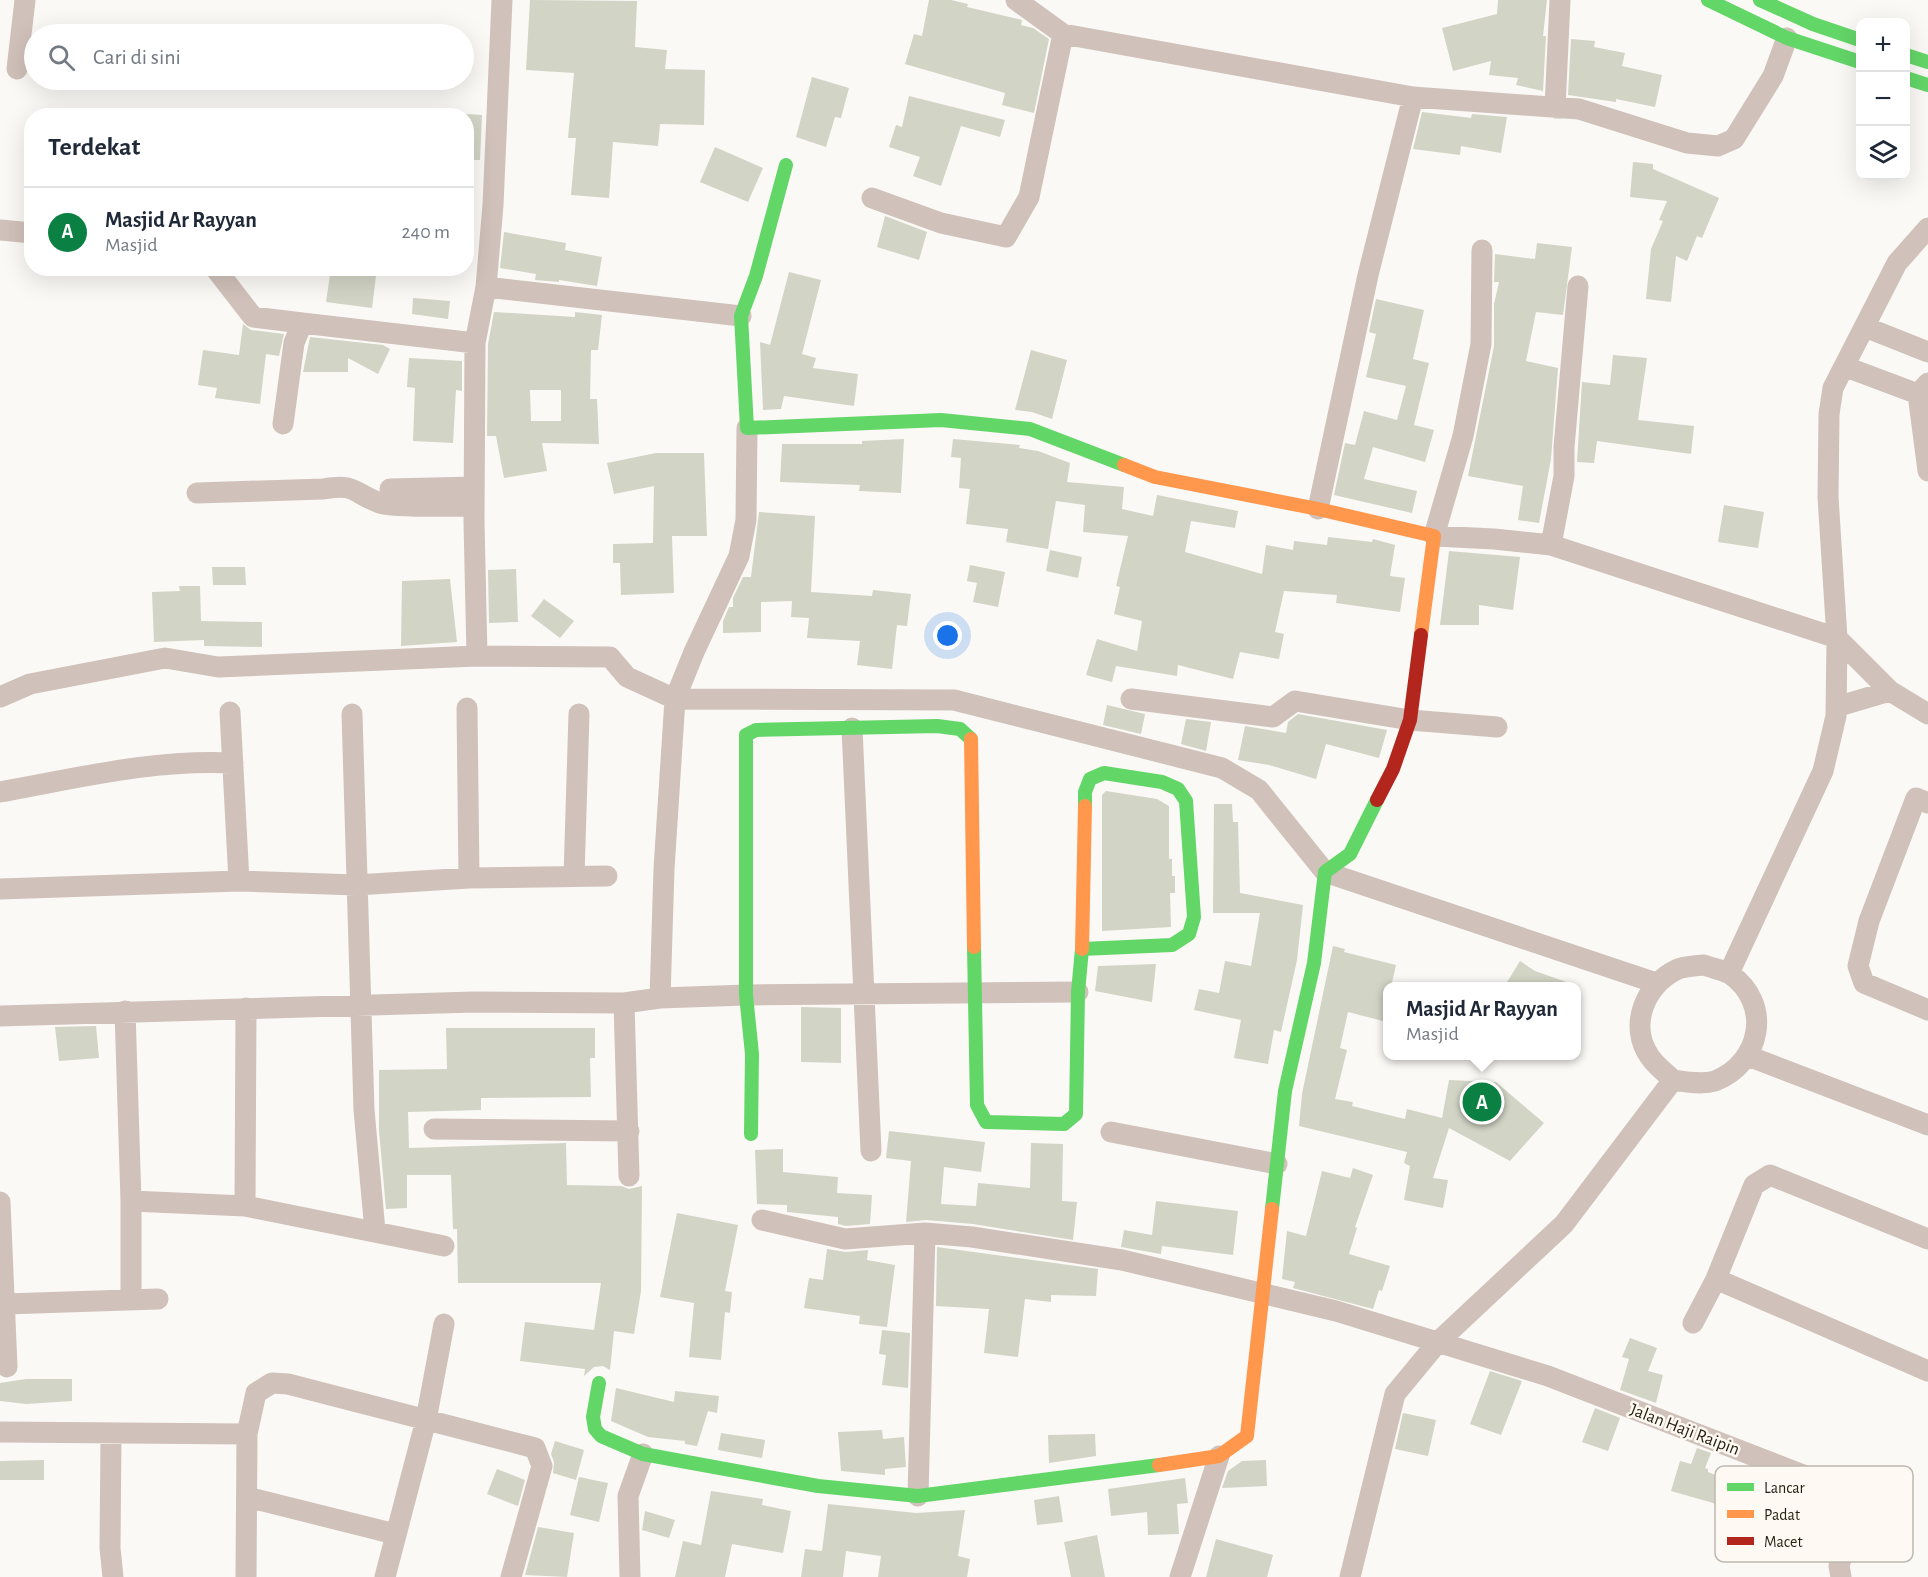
<!DOCTYPE html>
<html lang="id">
<meta charset="utf-8">
<style>
body{margin:0;font-family:"Alegreya Sans",sans-serif;background:#f6f6f7;color:#1f2937}
.controls{position:absolute;right:18px;top:18px;display:grid;overflow:hidden;border-radius:12px;box-shadow:0 6px 24px #0002}
.controls button{width:54px;height:54px;display:grid;place-items:center;padding:0;border:0;border-bottom:2px solid #e0e1e3;background:#fff;color:#1f2937;font:30px sans-serif}
.you{position:absolute;left:948px;top:636px;width:21px;height:21px;margin:-15px;border:4px solid #fff;border-radius:50%;background:#1a73e8;box-shadow:0 0 0 9px #1a73e833}
.badge{display:grid;place-items:center;width:39px;height:39px;border-radius:50%;background:#0b8043;color:#fff;font-size:20px;font-weight:700}
.pin{position:absolute;translate:-50% -50%;border:3px solid #fff;box-shadow:0 2px 6px #0006}
.popup{position:absolute;left:1383px;top:982px;width:198px;height:78px;box-sizing:border-box;display:grid;place-content:center;border-radius:12px;background:#fff;filter:drop-shadow(0 2px 4px #0005);font-size:20px;white-space:nowrap;color:#747a83}
.popup b{font-size:22px;color:#1f2937}
.popup::after{content:'';position:absolute;left:50%;top:100%;margin-left:-12px;border:12px solid transparent;border-top-color:#fff}
.list{margin:0;padding:0;list-style:none}
h2{display:flex;justify-content:space-between;align-items:center;height:78px;margin:0;padding:0 24px;font-size:26px}
h2 small{font-size:20px;font-weight:400;color:#747a83}
.list li{display:grid;grid-template-columns:39px 1fr auto;gap:18px;align-items:center;box-sizing:border-box;height:90px;padding:0 24px;border-top:2px solid #e0e1e3}
.list b{display:block;font-size:22px;white-space:nowrap}
.list p{margin:0;font-size:20px;white-space:nowrap;color:#747a83}
.list em{font-size:20px;font-style:normal;color:#747a83}
.icon{flex:none;width:33px;height:33px;fill:none;stroke:currentColor;stroke-width:2;stroke-linecap:round;stroke-linejoin:round}
.map{position:relative;flex:none;width:1928px;height:1577px;overflow:hidden}
.search{position:absolute;background:#fff;box-shadow:0 6px 24px #0002;left:24px;top:24px;width:450px;height:66px;display:flex;align-items:center;gap:15px;box-sizing:border-box;padding:0 21px;border-radius:33px;color:#747a83;font-size:22px}
.panel{position:absolute;background:#fff;box-shadow:0 6px 24px #0002;left:24px;top:108px;width:450px;height:168px;border-radius:24px}
.map>svg:first-child{display:block}
.building{fill:#d2d4c5;fill-rule:evenodd}
.lines{fill:none;stroke-linecap:round;stroke-linejoin:round}
.street{stroke:#d0c1ba;stroke-width:21}
.fast{stroke:#63d668;stroke-width:14}
.slow{stroke:#ff974d;stroke-width:14}
.jam{stroke:#b3261e;stroke-width:14}
.labels{text-anchor:middle;stroke-width:5;stroke-linejoin:round;paint-order:stroke}
.street-label{font-size:18px;fill:#261f12;stroke:#fefaf3}
.key{fill:#fefaf3;stroke:#bdb8b0;stroke-width:1.5}
.key-label{font-size:16px;fill:#261f12}
</style>
<div class="map">
<svg width="1928" height="1577" viewBox="0 0 1928 1577">
<rect width="100%" height="100%" fill="#fbf9f6"/>
<path class="building" d="M530,0L637,1L635,47L667,50L665,69L705,70L704,125L660,124L658,146L613,142L609,198L571,195L576,138H568L574,73L526,70Z
M929,0H951L968,4L967,7L1022,20L1021,25L1033,28L1049,39L1034,113L1002,105L1005,93L905,64L914,34L922,36Z
M1498,0H1547L1543,36H1546L1543,91L1516,85L1518,78L1489,75L1491,61L1453,71L1442,28L1497,14Z
M1571,39L1595,41L1594,47L1625,53L1622,66L1662,75L1655,107L1616,99V102L1568,95Z
M812,77L849,88L841,118L835,117L826,147L796,137Z
M909,96L1005,120L1000,137L961,126L941,186L913,176L920,157L889,147L896,125L902,127Z
M1422,112L1471,118L1472,114L1507,117L1501,153L1461,146L1460,155L1413,149Z
M466,114L482,115L480,160H466Z
M715,147L763,168L748,202L700,182Z
M1633,162L1653,164V169L1719,198L1702,238L1697,236L1687,261L1676,256L1671,302L1646,299L1651,249L1663,221L1659,220L1667,201L1630,197Z
M885,216L927,232L919,260L877,247Z
M504,232L566,243L565,250L602,257L597,286L559,280V282L535,280L536,274L500,268Z
M1537,243L1572,247L1563,315L1536,312L1526,361L1558,368L1551,459L1539,523L1518,520L1523,486L1468,476L1494,346V304L1499,282H1494L1495,254L1535,259Z
M331,268H377L372,308L326,302Z
M789,272L821,280L802,354L816,358L813,368L858,374L854,406L784,396L781,409L763,410L760,342L770,345Z
M413,298L450,301L448,319L412,314Z
M1376,299L1424,310L1413,359L1429,363L1414,425L1434,430L1425,462L1373,447L1364,479L1417,491L1412,513L1334,495L1345,443L1355,445L1364,411L1397,420L1406,386L1366,377L1376,334L1369,332Z
M494,312L575,317V312L602,315L598,350H591L590,399H597L599,444L542,443L547,471L504,478L496,436H487L488,344ZM530,390H561V421H531Z
M243,324L251,330L284,334L279,356L266,354L260,404L215,398L217,388L198,385L203,350L239,355Z
M310,337L383,345L390,349L378,374L348,358V372H303Z
M1031,350L1067,360L1052,419L1032,412L1015,410Z
M1613,355L1647,358L1638,420L1694,426L1691,454L1597,441L1594,463L1577,462L1582,382L1610,385Z
M409,358L462,361V391L456,390L453,443L413,441L415,388L407,387Z
M904,439L901,493L859,491L860,485L780,482L782,444H862V441Z
M953,439L1020,445L1019,448L1038,451L1070,463L1067,482L1124,487L1122,509L1153,516L1157,495L1238,511L1235,528L1191,521L1185,552L1262,574L1266,545L1293,550L1294,541L1327,545L1328,537L1372,542L1373,539L1395,545L1390,576L1405,578L1400,612L1336,603L1337,595L1284,591L1275,632L1284,634L1279,659L1240,652L1233,679L1178,665L1177,676L1116,666L1112,682L1086,675L1097,639L1137,651L1142,621L1114,614L1120,587L1116,586L1128,536L1083,532L1085,505L1056,501L1048,549L1006,542L1008,529L966,524L970,489L959,488L961,458L951,457Z
M656,453H704L707,536H672L674,593L621,595L620,563H613V544L653,543L654,486L614,494L607,463Z
M1724,505L1764,512L1758,548L1718,542Z
M759,512L815,516L811,592L872,596L873,590L911,594L907,626L897,625L892,669L857,665L860,641L807,638L809,618L791,617L792,601L761,602V632L723,633V621L729,607H733V598L743,577H751Z
M1050,550L1082,557L1078,578L1046,571Z
M1449,551L1520,557L1513,610L1479,605V625H1440Z
M970,565L1005,572L998,607L973,602L977,583L967,581Z
M212,567H245L246,585H213Z
M516,569L518,622L489,623L488,570Z
M450,579L457,642L401,646L402,581Z
M179,586H200L201,621L262,622V647L204,646V640L154,642L152,592L180,591Z
M544,599L574,621L560,638L531,616Z
M1107,705L1145,714L1141,734L1103,725Z
M1298,714L1387,730L1379,758L1326,744L1316,779L1269,765L1238,760L1245,726L1286,733L1288,722Z
M1186,719L1211,722L1206,751L1181,744Z
M1106,791L1157,799L1169,806V859H1172V876H1175V893H1170L1171,927L1102,931V795Z
M1214,804H1232L1233,822H1238L1240,893L1303,905L1297,960L1281,1032L1274,1030L1268,1064L1234,1058L1241,1020L1194,1010L1199,989L1219,993L1225,961L1251,966L1260,913H1213Z
M1333,946L1345,949L1344,952L1396,965L1391,987H1388L1383,1021L1348,1012L1340,1048L1347,1050L1335,1099L1353,1102L1352,1106L1405,1119L1407,1109L1442,1118L1449,1080L1496,1082L1544,1123L1510,1161L1449,1128L1433,1178L1448,1180L1443,1208L1404,1200L1410,1166L1404,1163L1407,1152L1299,1126L1302,1094Z
M1520,961L1535,971L1572,984V987H1504Z
M1156,964L1152,1002L1095,991L1098,966Z
M801,1007L841,1008V1063L801,1062Z
M96,1026L99,1058L59,1061L55,1027Z
M446,1028H595V1058H590L591,1097L481,1098V1110L408,1112L409,1148L566,1143L567,1185L621,1186L629,1189L642,1186L641,1291L634,1334L614,1331L610,1370L603,1366L594,1367L584,1376L585,1369L520,1361L525,1322L594,1330L601,1283H458L457,1229H453L451,1175H407V1208L386,1209L379,1131V1070L447,1069Z
M889,1131L985,1142L981,1172L944,1167L941,1204L976,1206L978,1183L1030,1188L1031,1143L1063,1144L1062,1201L1077,1202L1073,1240L973,1224L926,1220L906,1222L911,1161L886,1158Z
M783,1149V1172L838,1177L837,1193L872,1195L870,1224L846,1226L838,1224V1217L787,1212V1205L757,1204L755,1150Z
M1353,1168L1373,1175L1355,1227L1357,1228L1349,1254L1390,1266L1382,1291L1379,1290L1373,1309L1293,1288L1295,1282L1282,1279L1287,1231L1306,1236L1322,1171L1350,1178Z
M1156,1201L1238,1211L1233,1255L1162,1246L1161,1254L1121,1247L1124,1230L1152,1235Z
M677,1213L738,1225L725,1291L732,1292L730,1313L725,1312L721,1360L689,1357L694,1303L660,1297Z
M937,1247L1098,1269L1096,1296L1051,1295V1302L1025,1299L1018,1357L984,1353L989,1309L936,1306Z
M827,1249L846,1252L868,1250L867,1260L895,1265L887,1327L859,1324L860,1316L804,1308L809,1278L823,1280Z
M882,1330L910,1333L908,1388L882,1385L886,1355L879,1354Z
M1630,1338L1657,1348L1648,1371L1663,1375L1656,1403L1620,1390L1629,1359L1622,1357Z
M1490,1371L1522,1381L1501,1435L1470,1424Z
M26,1379H72V1401L26,1404L0,1401V1383Z
M616,1388L674,1402L675,1391L719,1396L717,1413L708,1411L697,1446L685,1444V1441L648,1437L611,1421Z
M1595,1408L1620,1418L1608,1451L1582,1442Z
M1403,1413L1436,1420L1428,1456L1395,1449Z
M882,1430L883,1439L904,1437L906,1467L885,1469V1475L841,1471L838,1432Z
M721,1433L765,1440L762,1458L718,1450Z
M1095,1434L1096,1456L1049,1463L1048,1435Z
M555,1441L584,1450L576,1480L553,1473L554,1462L551,1454Z
M1697,1448L1711,1453L1705,1468L1708,1469V1472L1776,1500L1766,1525L1713,1503L1671,1491L1680,1461L1691,1464Z
M44,1460V1480H0V1461Z
M1266,1460L1267,1486L1222,1488L1228,1471L1242,1461Z
M497,1469L525,1480L518,1506L487,1494Z
M579,1477L608,1483L599,1522L570,1515Z
M1185,1478L1188,1503L1177,1504L1179,1534L1148,1535L1147,1512L1111,1516L1108,1489Z
M711,1491L763,1499L762,1505L791,1511L783,1553L732,1544L725,1577H675L683,1541L701,1545Z
M1059,1496L1063,1522L1037,1525L1034,1500Z
M828,1504L916,1513L965,1510L958,1556L970,1559L967,1577H878L881,1556L846,1551L843,1577H801L805,1549L822,1551Z
M645,1511L675,1520L669,1538L642,1530Z
M538,1527L574,1533L567,1577L525,1575Z
M1097,1535L1105,1577H1071L1064,1542Z
M1216,1539L1273,1555L1267,1577H1206Z"/>
<g class="lines">
<path class="street" d="M1016,0L1063,34L1413,97L1579,109L1687,143L1718,146L1734,139L1773,76L1787,38
M17,69L25,0
M1555,108L1560,0
M872,198L941,223L1006,237L1029,197L1063,34
M0,230L32,233
M1482,250L1481,344L1463,436L1434,536L1494,539L1551,545L1837,638L1890,691L1928,714
M215,268L253,317L302,323
M486,287L741,316
M1865,327L1928,352
M1846,367L1918,394L1928,395
M1928,383L1918,394L1928,471
M283,424L294,343L302,323L475,343
M390,489L474,487
M197,493L323,489C357,483 352,493 380,503C395,508 454,506 474,506
M1318,509L1368,275L1413,97
M1551,545L1564,476V447L1578,286
M477,656L474,522L475,343L486,287L493,205L502,0
M0,697L30,684L165,658L218,667L477,656L610,657L627,677L675,699L954,700L1222,768L1259,790L1325,872L1656,983
M1131,699L1273,717L1295,701L1410,720L1497,727
M1836,707L1890,691
M467,708L469,878
M230,712L239,881
M352,714L364,1110L375,1231
M852,728L871,1151
M0,792C78,778 154,759 233,763
M1928,803L1916,798L1869,921L1858,966L1864,983L1928,1010
M574,876L579,714
M0,889L239,881L356,885L469,878L607,876
M1704,965C1712,968 1723,970 1730,974C1773,1004 1761,1063 1715,1081C1702,1085 1686,1082 1673,1080C1666,1073 1656,1066 1650,1057C1628,1026 1645,985 1676,970C1684,966 1695,966 1704,965Z
M1729,973L1823,771L1836,716L1837,638L1828,497L1829,414L1833,388L1897,263L1928,228
M660,998L664,869L675,699L694,652L739,556L746,520L747,428
M624,1003L629,1176
M125,1011L131,1201V1300
M0,1016L474,1002L624,1003L660,998L746,995L1078,992
M1748,1056L1928,1125
M434,1129L629,1131
M1111,1132L1277,1164
M131,1201L245,1206L444,1246
M0,1202L7,1367
M245,1206L246,1008
M762,1220L845,1239L925,1233L972,1237L1122,1260L1336,1311L1548,1376L1847,1492L1853,1518L1839,1566L1841,1577
M1716,1279L1928,1371
M5,1304L158,1299
M1693,1323L1716,1279L1754,1185L1770,1175L1928,1239
M0,1432L247,1434
M111,1435L110,1548L113,1577
M918,1496L925,1233
M247,1497L395,1534
M246,1577L247,1434L256,1393L272,1383L288,1384L535,1448L542,1466L511,1577
M385,1577L426,1420L444,1324
M630,1577L628,1496L643,1454
M1180,1577L1219,1456
M1350,1577L1395,1394L1438,1342L1564,1224L1673,1080"/>
<path class="fast" d="M1708,0L1787,38L1860,62
M1760,0L1813,24L1860,40
M1906,55L1928,62
M1906,78L1928,85
M786,165L756,276L741,316L747,428L941,420L1030,429L1124,465
M974,947L977,1105L986,1122L1064,1124L1076,1114L1078,992L1082,949L1172,945L1189,934L1194,917L1186,801L1178,789L1162,782L1104,773L1090,779L1085,792V806
M751,1134L752,1054L746,995V735L756,730L937,726L960,729L971,739
M1272,1209L1285,1091L1314,963L1325,872L1350,854L1377,800
M599,1383L593,1417L595,1429L601,1436L643,1454L818,1486L918,1496L1159,1465"/>
<path class="slow" d="M1124,465L1155,477L1318,509L1434,536L1421,635
M971,739L974,947
M1082,949L1085,806
M1159,1465L1219,1456L1247,1436L1272,1209"/>
<path class="jam" d="M1377,800L1393,769L1410,720L1421,635"/>
</g>
<g class="labels">
<g class="street-label">
<text transform="translate(1685 1429) rotate(21)" y="6">Jalan Haji Raipin</text>
</g>
</g>
<rect x="1715" y="1466" width="198" height="96" rx="9" class="key"/>
<rect x="1727" y="1483" width="27" height="8" fill="#63d668"/>
<rect x="1727" y="1510" width="27" height="8" fill="#ff974d"/>
<rect x="1727" y="1537" width="27" height="8" fill="#b3261e"/>
<g class="key-label">
<text x="1764" y="1493">Lancar</text>
<text x="1764" y="1520">Padat</text>
<text x="1764" y="1547">Macet</text>
</g>
</svg>
<div class="controls">
<button>+</button>
<button>−</button>
<button><svg class="icon" aria-label="layers" viewBox="0 0 24 24"><path d="M12 4l9 5-9 5-9-5zM3 14l9 5 9-5"/></svg></button>
</div>
<div class="you"></div>
<div class="pin badge" style="left:1482px;top:1102px">A</div>
<div class="popup"><b>Masjid Ar Rayyan</b>Masjid</div>
<div class="search"><svg class="icon" aria-label="search" viewBox="0 0 24 24"><circle cx="10" cy="10" r="6"/><path d="M15 15l6 6"/></svg>Cari di sini</div>
<section class="panel">
<h2>Terdekat<small></small></h2>
<ul class="list">
<li><span class="badge">A</span><div><b>Masjid Ar Rayyan</b><p>Masjid</p></div><em>240 m</em></li>
</ul>
</section>
</div>
